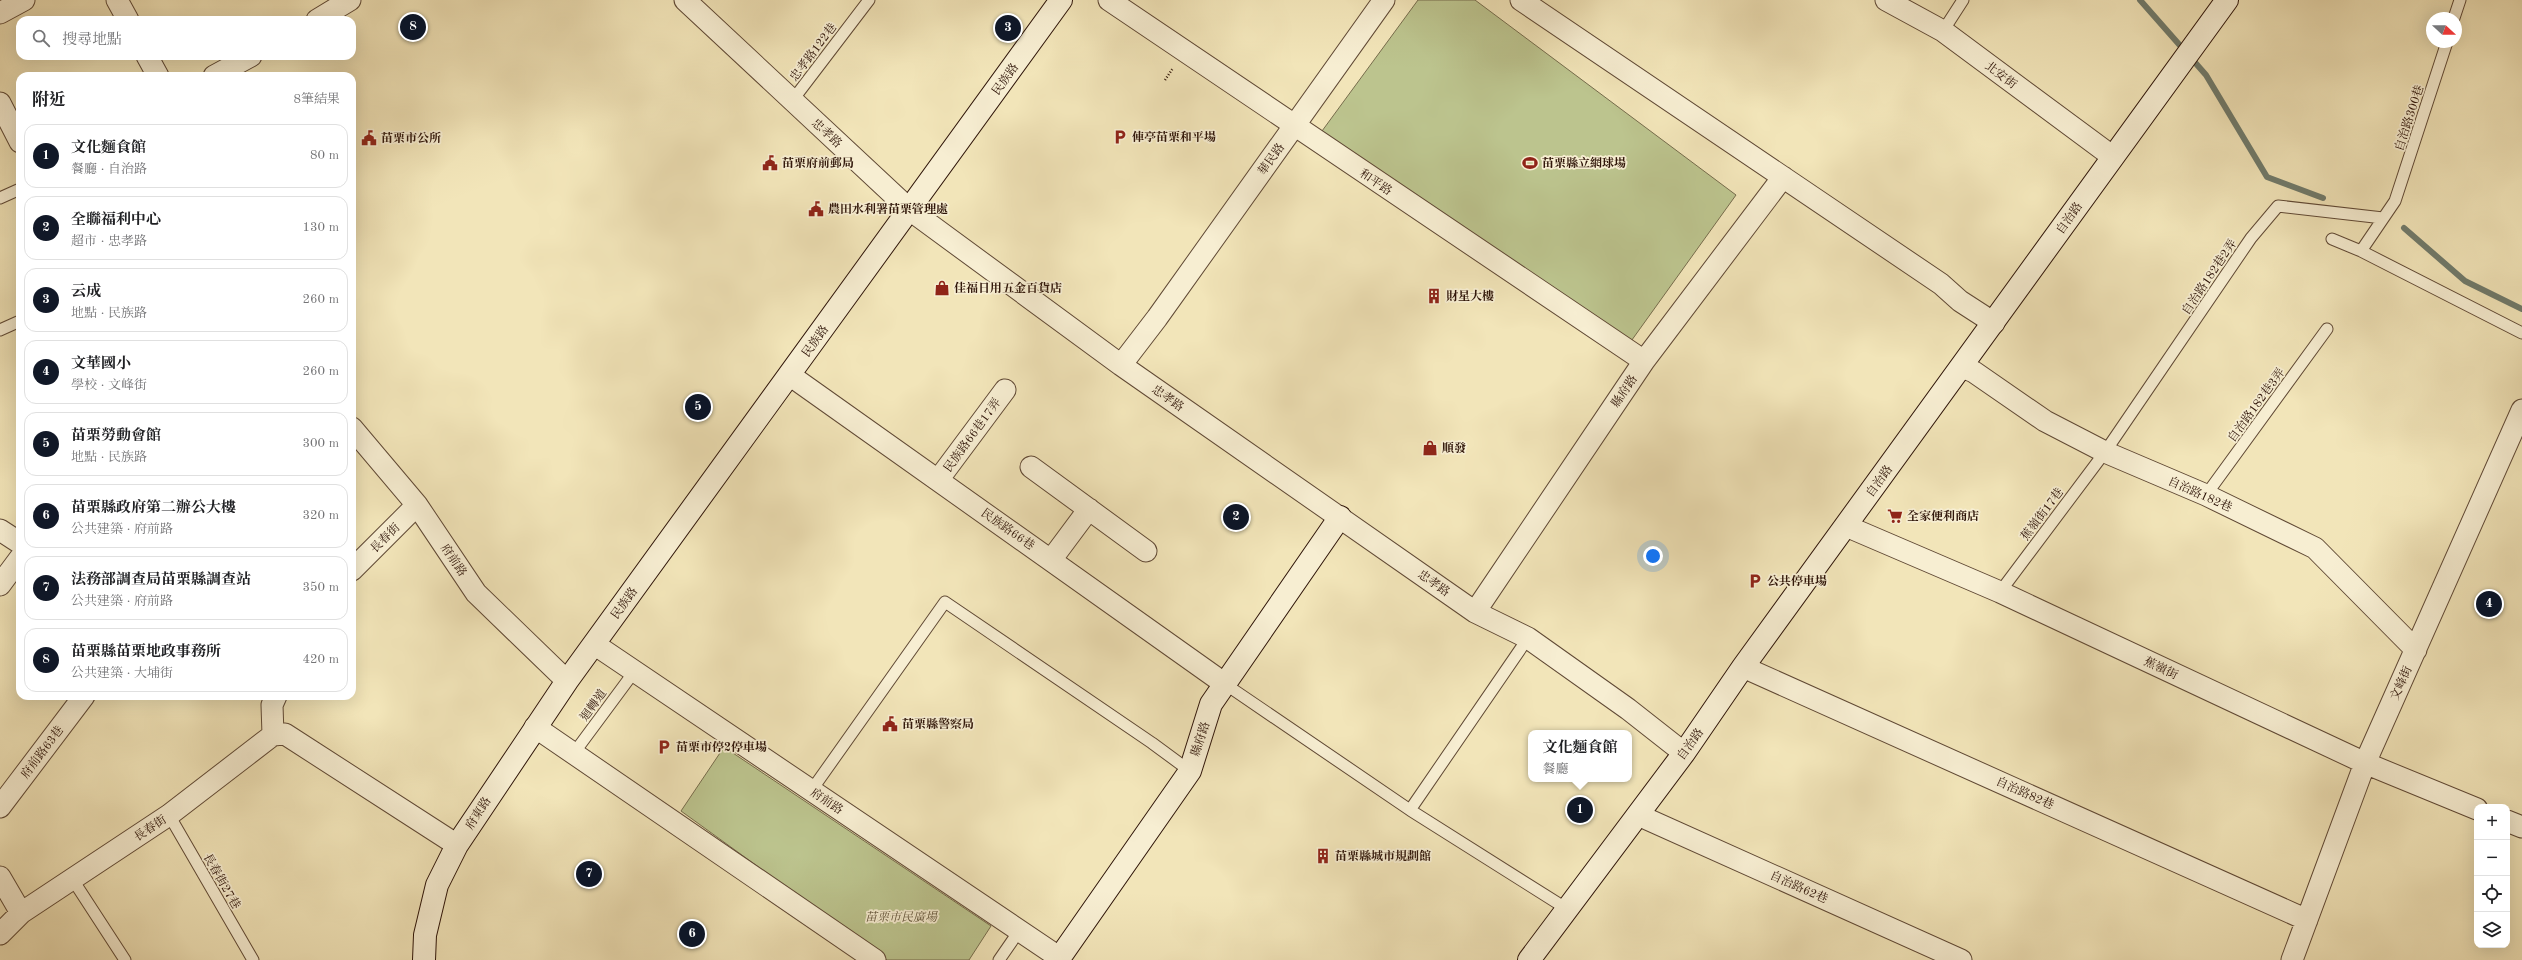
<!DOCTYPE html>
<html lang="zh-TW">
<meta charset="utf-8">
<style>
body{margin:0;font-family:"Old Standard TT","Noto Serif TC",serif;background:#f2f2f2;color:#202124}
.controls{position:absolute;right:12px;bottom:12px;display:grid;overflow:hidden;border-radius:8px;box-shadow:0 4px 16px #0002}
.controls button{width:36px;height:36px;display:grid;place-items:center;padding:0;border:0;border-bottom:1px solid #e0e0e0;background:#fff;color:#202124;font:20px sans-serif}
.compass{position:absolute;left:2426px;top:12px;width:36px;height:36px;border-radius:50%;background:#fff;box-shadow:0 4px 16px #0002;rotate:111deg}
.you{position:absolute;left:1653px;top:556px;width:14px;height:14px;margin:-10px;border:3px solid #fff;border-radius:50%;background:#1a73e8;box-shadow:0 0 0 6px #1a73e833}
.badge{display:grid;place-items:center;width:26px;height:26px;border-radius:50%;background:#111827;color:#fff;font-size:13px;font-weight:700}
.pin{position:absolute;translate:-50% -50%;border:2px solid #fff;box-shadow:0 1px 4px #0006}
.popup{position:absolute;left:1528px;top:730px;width:104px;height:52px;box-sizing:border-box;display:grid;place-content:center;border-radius:8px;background:#fff;filter:drop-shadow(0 1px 3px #0005);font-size:13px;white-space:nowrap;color:#757577}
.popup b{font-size:15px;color:#202124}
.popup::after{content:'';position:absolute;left:50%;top:100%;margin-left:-8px;border:8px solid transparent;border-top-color:#fff}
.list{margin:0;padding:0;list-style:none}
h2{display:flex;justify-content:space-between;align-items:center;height:52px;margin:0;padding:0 16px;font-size:17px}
h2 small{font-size:13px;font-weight:400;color:#757577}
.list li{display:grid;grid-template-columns:26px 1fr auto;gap:12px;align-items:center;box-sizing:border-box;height:64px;margin:0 8px 8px;padding:0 8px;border:1px solid #e0e0e0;border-radius:12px}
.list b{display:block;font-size:15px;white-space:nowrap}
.list p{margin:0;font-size:13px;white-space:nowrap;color:#757577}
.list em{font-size:13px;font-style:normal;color:#757577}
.icon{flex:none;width:22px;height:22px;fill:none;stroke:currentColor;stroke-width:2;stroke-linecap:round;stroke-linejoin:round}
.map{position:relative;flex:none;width:2522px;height:960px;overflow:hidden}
.search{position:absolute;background:#fff;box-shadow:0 4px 16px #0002;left:16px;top:16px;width:340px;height:44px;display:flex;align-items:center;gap:10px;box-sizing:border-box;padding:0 14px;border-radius:12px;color:#757577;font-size:15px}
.panel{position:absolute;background:#fff;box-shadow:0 4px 16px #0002;left:16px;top:72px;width:340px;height:628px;border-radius:12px}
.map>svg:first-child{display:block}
.green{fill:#bcc48e;stroke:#766c4c}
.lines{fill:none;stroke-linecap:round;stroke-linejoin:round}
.stream{stroke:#707b6c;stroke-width:6}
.lane-casing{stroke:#604935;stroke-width:13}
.street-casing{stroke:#604935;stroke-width:23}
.secondary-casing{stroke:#2f1509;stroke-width:24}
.path{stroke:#2f1509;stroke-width:2.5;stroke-dasharray:1 2;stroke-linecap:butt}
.lane{stroke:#f7eed2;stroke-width:11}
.street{stroke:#f7eed2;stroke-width:21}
.secondary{stroke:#f7eed2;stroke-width:22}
.labels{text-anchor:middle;stroke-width:3.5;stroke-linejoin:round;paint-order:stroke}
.street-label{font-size:12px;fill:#2f1509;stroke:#f7eed2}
.poi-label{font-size:12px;font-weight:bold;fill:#2f1509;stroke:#f7eed2;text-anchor:start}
.park-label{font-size:12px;font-style:italic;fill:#605238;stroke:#f7eed2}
</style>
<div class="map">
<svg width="2522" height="960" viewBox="0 0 2522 960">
<rect width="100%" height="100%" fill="#f2e5b9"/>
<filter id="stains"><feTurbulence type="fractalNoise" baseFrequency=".005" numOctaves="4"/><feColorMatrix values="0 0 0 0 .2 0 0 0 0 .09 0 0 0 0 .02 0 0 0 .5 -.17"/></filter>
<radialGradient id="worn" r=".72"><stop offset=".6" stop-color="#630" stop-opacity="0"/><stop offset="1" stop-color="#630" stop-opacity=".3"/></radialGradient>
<path class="green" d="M1418,0H1475L1736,195L1629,344L1322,131Z
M724,747L991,926L969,960H887L681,811Z"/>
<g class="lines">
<path class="stream" d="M2140,0L2206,75L2267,177L2323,198
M2404,228L2465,281L2522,309"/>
<g class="lane-casing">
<path id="lane" d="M2454,18L2460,0
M1943,31L1963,0
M792,101L869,0
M0,198L20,189
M2332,239L2361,251L2522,333
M2361,251L2395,201L2447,42
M0,330L20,321
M2206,495L2327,329
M2000,592L2105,452L2251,238L2278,206L2383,218
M1225,684L1410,810L1567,909
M574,753L634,672
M811,791L945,602L1152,743L1190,771
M1410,810L1528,638
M169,815L253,960
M73,880L125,960
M999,960L1019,931"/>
</g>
<g class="street-casing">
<path id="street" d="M117,0L128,20
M685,0L910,210L1121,365L1475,612L1528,638L1628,709L1684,753
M1109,0L1644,361
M1521,0L1941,284L1960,301L1994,323
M1886,0L1943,31L2113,157
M0,13L24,0
M317,20L350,0
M147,56L158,76
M214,76L251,56
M0,103L20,142
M1121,365L1157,318L1384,0
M1962,367L1974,372L2045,421L2105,452L2206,495L2315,548L2416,650
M791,376L1225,684
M352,428L417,505L476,593L567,681
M1031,467L1146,551
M938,480L1005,390
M1846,526L2000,592L2365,763L2477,809
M0,530L20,543
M1051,560L1089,509
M352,570L417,505
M0,585L20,558
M1475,612L1644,361L1783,177
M594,644L1060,958
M1743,667L2307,920
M535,727L875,960
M273,735L272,705L276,696
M0,807L84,696
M1638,815L1961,960
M2507,821L2522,827
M0,877L21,913
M0,934L21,913L169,815L273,735L285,734L457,845
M2292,960L2365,763L2522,410"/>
</g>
<g class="secondary-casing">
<path id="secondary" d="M424,960L425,935L437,885L457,845L567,681L1061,0
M1058,960L1190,771L1211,704L1340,517
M1529,960L1684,753L1743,667L2227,0"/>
</g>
<path class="path" d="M1165,80L1173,68"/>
<use href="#lane" class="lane"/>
<use href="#street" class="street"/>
<use href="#secondary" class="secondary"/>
</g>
<defs>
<g id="parking-bare" transform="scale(1.2)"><path d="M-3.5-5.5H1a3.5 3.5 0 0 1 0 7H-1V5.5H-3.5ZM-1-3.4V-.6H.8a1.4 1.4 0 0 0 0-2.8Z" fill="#8f2418" stroke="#f7eed2" stroke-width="2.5" paint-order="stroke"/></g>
<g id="civic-bare" transform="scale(1.2)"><path d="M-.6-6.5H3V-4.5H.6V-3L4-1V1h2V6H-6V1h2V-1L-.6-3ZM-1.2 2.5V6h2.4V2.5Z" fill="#8f2418" stroke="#f7eed2" stroke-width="2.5" paint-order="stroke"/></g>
<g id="stadium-bare" transform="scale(1.2)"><path d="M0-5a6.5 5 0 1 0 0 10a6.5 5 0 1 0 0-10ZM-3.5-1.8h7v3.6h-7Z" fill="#8f2418" stroke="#f7eed2" stroke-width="2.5" paint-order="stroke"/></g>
<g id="shop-bare" transform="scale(1.2)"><path d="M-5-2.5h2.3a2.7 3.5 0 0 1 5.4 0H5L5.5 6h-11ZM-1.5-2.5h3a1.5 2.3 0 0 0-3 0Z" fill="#8f2418" stroke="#f7eed2" stroke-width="2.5" paint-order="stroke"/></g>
<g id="building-bare" transform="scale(1.2)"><path d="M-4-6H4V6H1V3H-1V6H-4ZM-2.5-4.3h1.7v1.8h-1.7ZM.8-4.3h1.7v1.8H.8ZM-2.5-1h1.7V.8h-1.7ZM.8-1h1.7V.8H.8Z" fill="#8f2418" stroke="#f7eed2" stroke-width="2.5" paint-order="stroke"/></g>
<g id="supermarket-bare" transform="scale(1.2)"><path d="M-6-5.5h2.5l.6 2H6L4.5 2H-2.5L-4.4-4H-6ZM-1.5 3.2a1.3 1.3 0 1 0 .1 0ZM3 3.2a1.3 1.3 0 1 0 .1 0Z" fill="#8f2418" stroke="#f7eed2" stroke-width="2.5" paint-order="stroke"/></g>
</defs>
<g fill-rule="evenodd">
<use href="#parking-bare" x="1120" y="137"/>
<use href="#civic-bare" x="369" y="138"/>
<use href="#civic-bare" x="770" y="163"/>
<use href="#stadium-bare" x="1530" y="163"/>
<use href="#civic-bare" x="816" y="209"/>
<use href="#shop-bare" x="942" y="288"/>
<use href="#building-bare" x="1434" y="296"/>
<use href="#shop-bare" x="1430" y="448"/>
<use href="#supermarket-bare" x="1895" y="516"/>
<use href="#parking-bare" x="1755" y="581"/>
<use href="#civic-bare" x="890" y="724"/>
<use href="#parking-bare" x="664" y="747"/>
<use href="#building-bare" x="1323" y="856"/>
</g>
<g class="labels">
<g class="street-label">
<text transform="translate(813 52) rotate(-53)" y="4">忠孝路122巷</text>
<text transform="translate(2001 75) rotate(37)" y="4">北安街</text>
<text transform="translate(1005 79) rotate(-54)" y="4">民族路</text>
<text transform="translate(2409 118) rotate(-72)" y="4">自治路300巷</text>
<text transform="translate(827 133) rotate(43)" y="4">忠孝路</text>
<text transform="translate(1271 159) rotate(-54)" y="4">華民路</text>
<text transform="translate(1376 182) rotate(34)" y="4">和平路</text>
<text transform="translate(2069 218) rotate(-55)" y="4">自治路</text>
<text transform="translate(2209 277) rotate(-56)" y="4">自治路182巷2弄</text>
<text transform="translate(815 341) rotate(-54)" y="4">民族路</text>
<text transform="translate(1624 391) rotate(-56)" y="4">縣府路</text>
<text transform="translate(1168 398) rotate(35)" y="4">忠孝路</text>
<text transform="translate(2256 405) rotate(-54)" y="4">自治路182巷3弄</text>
<text transform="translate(972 435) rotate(-54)" y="4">民族路66巷17弄</text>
<text transform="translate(1879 481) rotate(-54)" y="4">自治路</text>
<text transform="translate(2200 494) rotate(24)" y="4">自治路182巷</text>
<text transform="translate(2042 514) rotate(-53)" y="4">蕉嶺街17巷</text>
<text transform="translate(1008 529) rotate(35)" y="4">民族路66巷</text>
<text transform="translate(385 538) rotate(-45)" y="4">長春街</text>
<text transform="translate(454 560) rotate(56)" y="4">府前路</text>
<text transform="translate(1434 583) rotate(35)" y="4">忠孝路</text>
<text transform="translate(624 603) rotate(-54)" y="4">民族路</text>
<text transform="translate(2161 668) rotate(25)" y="4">蕉嶺街</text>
<text transform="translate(2401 683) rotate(-66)" y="4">文峰街</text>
<text transform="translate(593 705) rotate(-54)" y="4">迴轉道</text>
<text transform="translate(1200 739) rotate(-72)" y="4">縣府路</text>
<text transform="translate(1690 744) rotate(-54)" y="4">自治路</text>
<text transform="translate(42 752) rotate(-53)" y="4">府前路63巷</text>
<text transform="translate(2025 793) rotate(24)" y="4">自治路82巷</text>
<text transform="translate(827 801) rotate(34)" y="4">府前路</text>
<text transform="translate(478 813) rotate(-57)" y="4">府東路</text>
<text transform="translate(150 828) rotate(-34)" y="4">長春街</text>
<text transform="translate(222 881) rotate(60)" y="4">長春街27巷</text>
<text transform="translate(1799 887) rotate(24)" y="4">自治路62巷</text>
</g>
<g class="poi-label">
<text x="1132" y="141">俥亭苗栗和平場</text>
<text x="381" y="142">苗栗市公所</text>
<text x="782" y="167">苗栗府前郵局</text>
<text x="1542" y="167">苗栗縣立網球場</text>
<text x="828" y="213">農田水利署苗栗管理處</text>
<text x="954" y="292">佳福日用五金百貨店</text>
<text x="1446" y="300">財星大樓</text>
<text x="1442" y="452">順發</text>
<text x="1907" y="520">全家便利商店</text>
<text x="1767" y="585">公共停車場</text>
<text x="902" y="728">苗栗縣警察局</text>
<text x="676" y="751">苗栗市停2停車場</text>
<text x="1335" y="860">苗栗縣城市規劃館</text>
</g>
<g class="park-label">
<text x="901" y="921">苗栗市民廣場</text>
</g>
</g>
<rect width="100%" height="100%" filter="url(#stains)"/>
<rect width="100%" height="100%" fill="url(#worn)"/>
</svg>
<div class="controls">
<button>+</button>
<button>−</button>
<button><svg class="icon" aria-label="locate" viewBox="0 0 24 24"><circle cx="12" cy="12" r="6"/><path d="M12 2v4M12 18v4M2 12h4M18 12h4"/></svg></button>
<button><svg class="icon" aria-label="layers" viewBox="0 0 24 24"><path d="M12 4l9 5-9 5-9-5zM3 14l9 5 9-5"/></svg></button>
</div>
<svg class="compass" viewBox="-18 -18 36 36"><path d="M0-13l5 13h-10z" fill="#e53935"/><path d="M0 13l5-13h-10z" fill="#757577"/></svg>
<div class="you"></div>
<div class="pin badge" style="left:1580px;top:810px">1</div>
<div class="popup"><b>文化麵食館</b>餐廳</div>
<div class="pin badge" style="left:1236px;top:517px">2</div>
<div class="pin badge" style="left:1008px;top:28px">3</div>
<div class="pin badge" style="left:2489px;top:604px">4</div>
<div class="pin badge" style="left:698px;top:407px">5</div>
<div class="pin badge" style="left:692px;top:934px">6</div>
<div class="pin badge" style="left:589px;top:874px">7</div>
<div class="pin badge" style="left:413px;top:27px">8</div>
<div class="search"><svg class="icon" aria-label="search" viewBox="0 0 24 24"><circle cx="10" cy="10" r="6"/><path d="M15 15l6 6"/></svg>搜尋地點</div>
<section class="panel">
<h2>附近<small>8筆結果</small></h2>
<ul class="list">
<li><span class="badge">1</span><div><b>文化麵食館</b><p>餐廳 · 自治路</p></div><em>80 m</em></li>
<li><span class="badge">2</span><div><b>全聯福利中心</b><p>超市 · 忠孝路</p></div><em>130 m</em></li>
<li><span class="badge">3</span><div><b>云成</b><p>地點 · 民族路</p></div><em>260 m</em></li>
<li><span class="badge">4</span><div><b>文華國小</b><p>學校 · 文峰街</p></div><em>260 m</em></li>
<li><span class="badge">5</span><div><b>苗栗勞動會館</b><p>地點 · 民族路</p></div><em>300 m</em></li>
<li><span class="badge">6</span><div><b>苗栗縣政府第二辦公大樓</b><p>公共建築 · 府前路</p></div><em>320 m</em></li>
<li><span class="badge">7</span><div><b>法務部調查局苗栗縣調查站</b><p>公共建築 · 府前路</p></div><em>350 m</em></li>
<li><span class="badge">8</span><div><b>苗栗縣苗栗地政事務所</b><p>公共建築 · 大埔街</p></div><em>420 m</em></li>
</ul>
</section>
</div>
